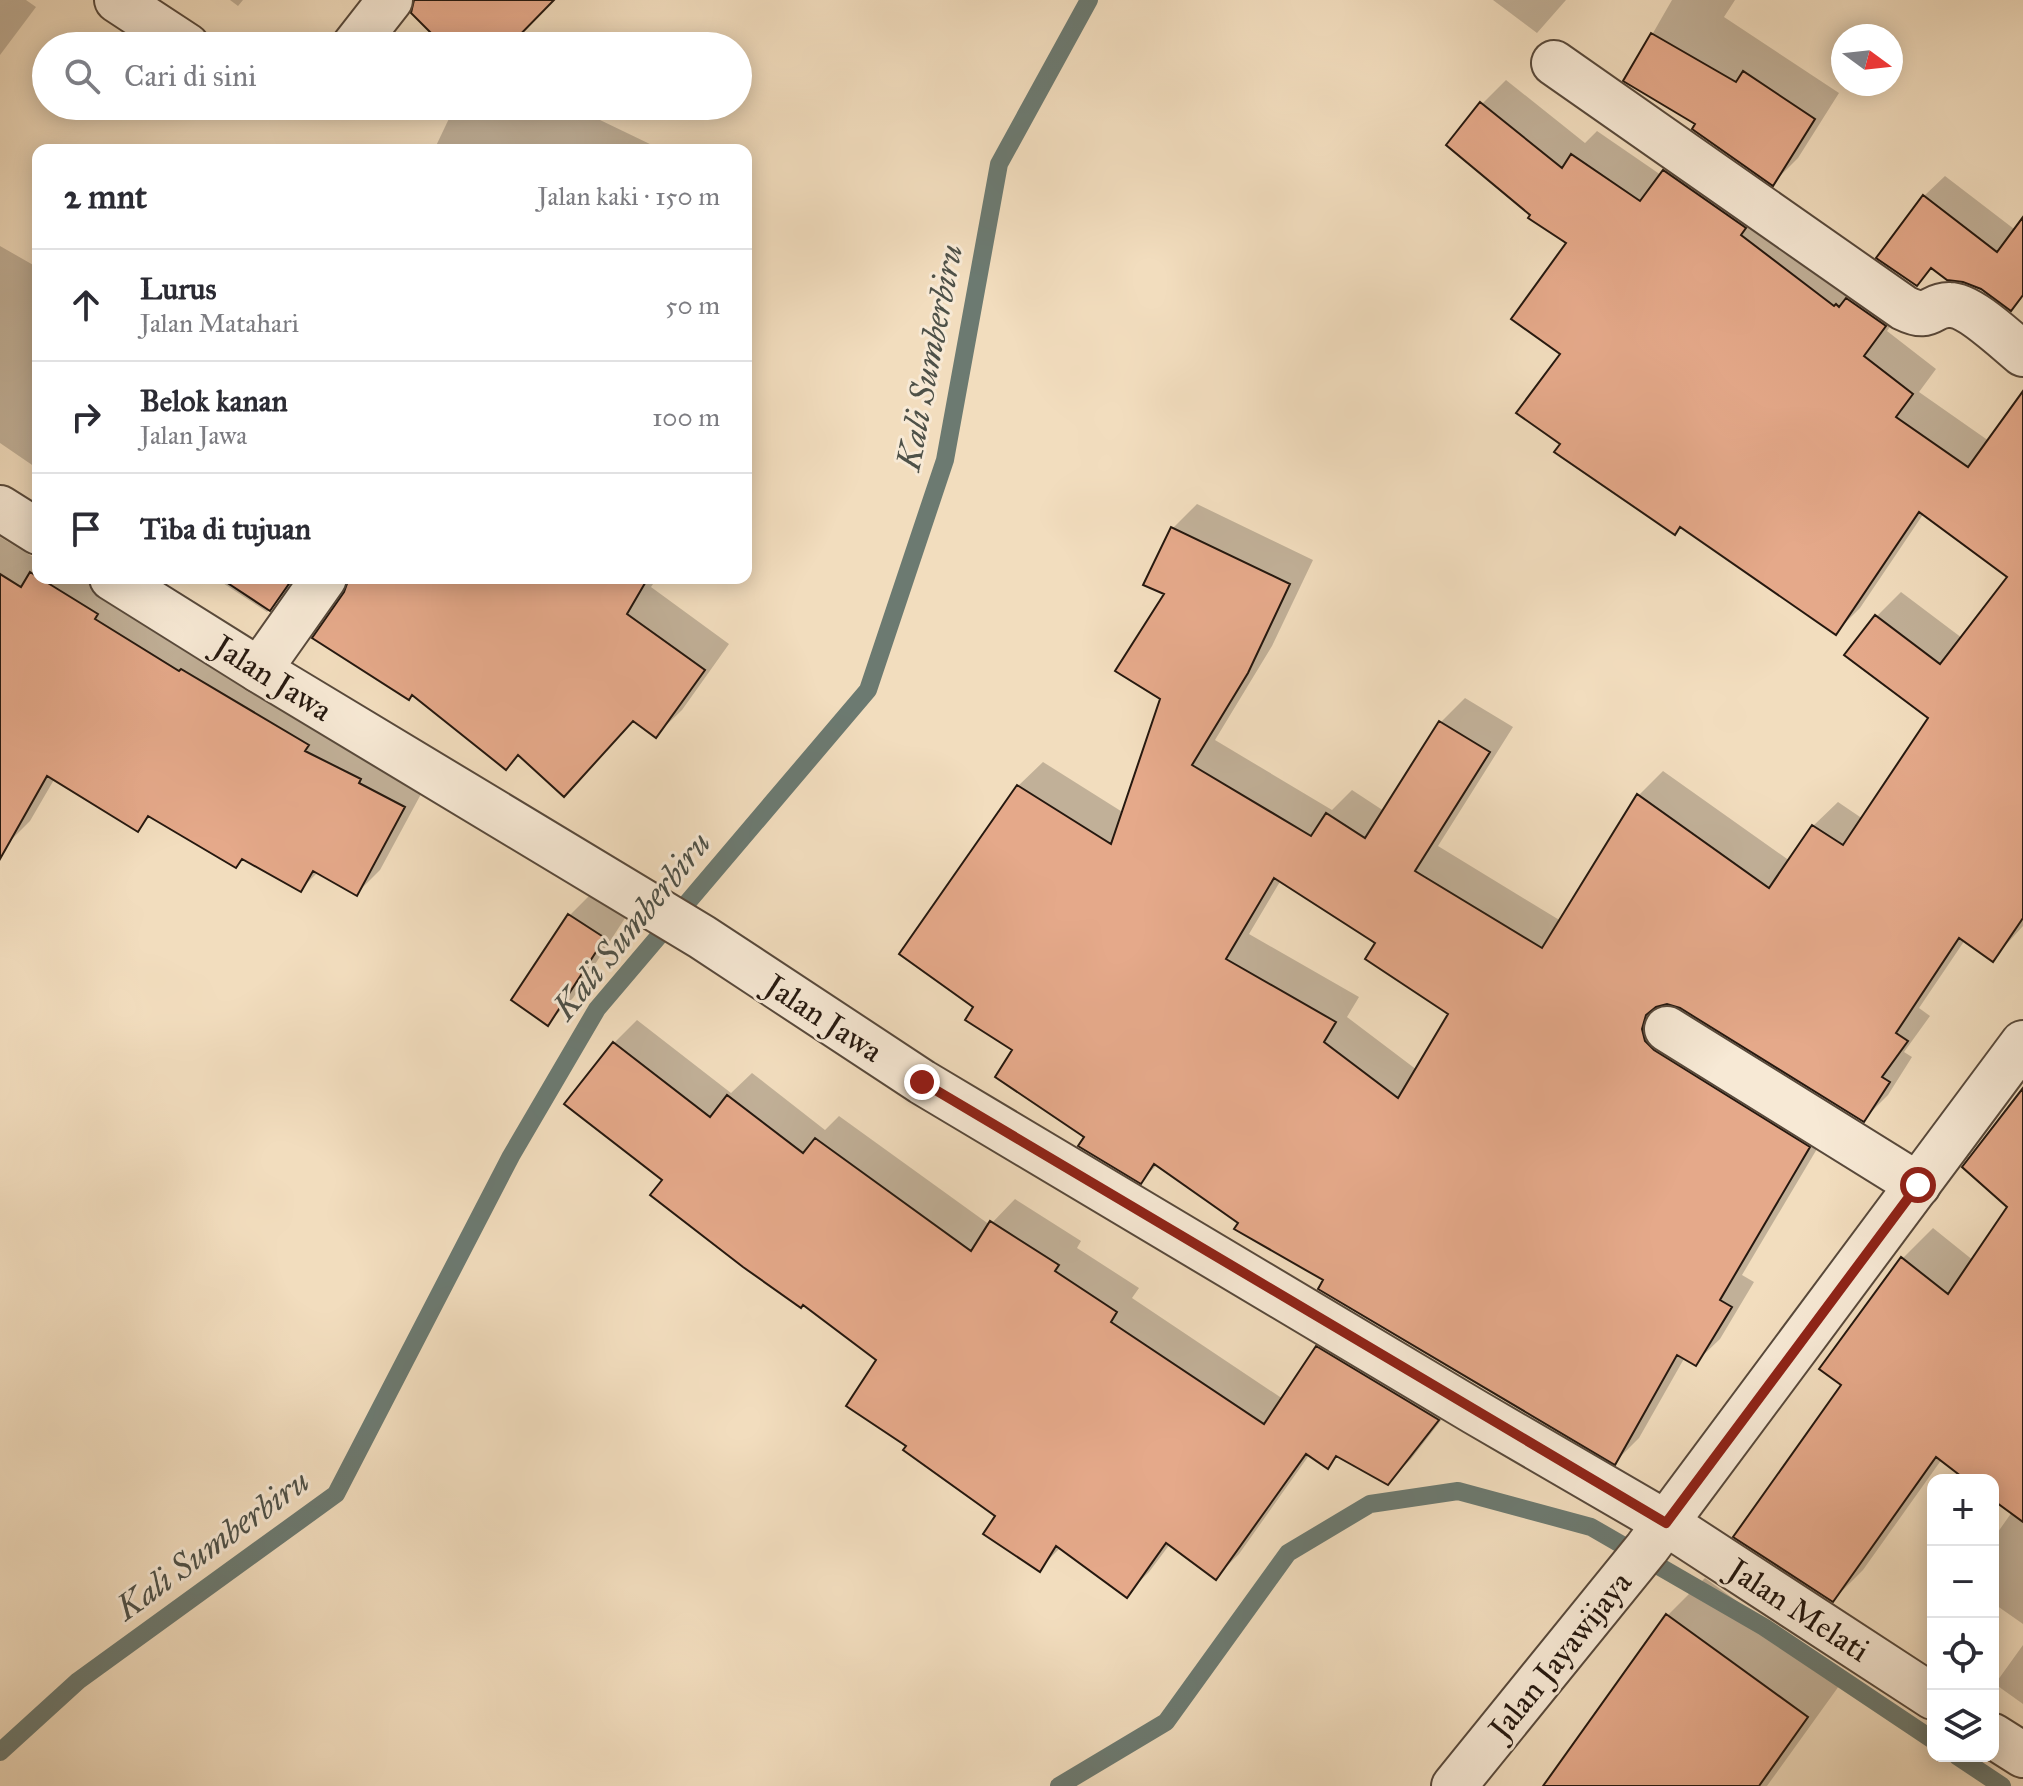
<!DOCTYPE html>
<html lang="id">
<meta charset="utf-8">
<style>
body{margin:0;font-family:"IM FELL Great Primer",serif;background:#f7f7f7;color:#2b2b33}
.controls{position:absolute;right:24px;bottom:24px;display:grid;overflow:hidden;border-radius:16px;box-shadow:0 4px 20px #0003}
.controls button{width:72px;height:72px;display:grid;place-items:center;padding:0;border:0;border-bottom:2px solid #e1e1e2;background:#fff;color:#2b2b33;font:40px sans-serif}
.compass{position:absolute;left:1831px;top:24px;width:72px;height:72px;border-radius:50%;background:#fff;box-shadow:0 4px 20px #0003;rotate:105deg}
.stop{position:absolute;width:24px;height:24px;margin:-18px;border:6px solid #8f2418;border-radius:50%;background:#fff}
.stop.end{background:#8f2418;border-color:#fff;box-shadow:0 2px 8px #0008}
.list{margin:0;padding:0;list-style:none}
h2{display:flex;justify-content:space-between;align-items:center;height:104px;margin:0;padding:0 32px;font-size:34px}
h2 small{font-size:26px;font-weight:400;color:#7c7c81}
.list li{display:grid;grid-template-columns:52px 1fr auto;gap:24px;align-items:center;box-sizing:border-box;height:112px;padding:0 32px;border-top:2px solid #e1e1e2}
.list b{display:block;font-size:30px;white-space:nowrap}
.list p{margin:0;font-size:26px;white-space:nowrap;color:#7c7c81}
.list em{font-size:26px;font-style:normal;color:#7c7c81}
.icon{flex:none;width:44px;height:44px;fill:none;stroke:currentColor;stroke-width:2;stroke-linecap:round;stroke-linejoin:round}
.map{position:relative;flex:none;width:2023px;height:1786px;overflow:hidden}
.search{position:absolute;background:#fff;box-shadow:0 4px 20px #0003;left:32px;top:32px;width:720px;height:88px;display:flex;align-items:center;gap:20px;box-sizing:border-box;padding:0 28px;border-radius:44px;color:#7c7c81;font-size:30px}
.panel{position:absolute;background:#fff;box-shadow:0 4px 20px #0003;left:32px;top:144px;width:720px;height:440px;border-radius:16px}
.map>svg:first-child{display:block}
.shadow{fill:#0003;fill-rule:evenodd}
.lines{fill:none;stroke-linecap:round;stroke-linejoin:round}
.stream{stroke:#6c7a71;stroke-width:18}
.building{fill:#e5a98a;stroke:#25180f;stroke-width:2;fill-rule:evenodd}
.minor-casing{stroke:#58493b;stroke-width:48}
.tertiary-casing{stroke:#58493b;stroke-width:48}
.minor{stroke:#f7e9d5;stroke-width:44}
.tertiary{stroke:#f7e9d5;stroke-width:44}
.route{stroke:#8f2418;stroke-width:10}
.labels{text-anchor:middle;stroke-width:6;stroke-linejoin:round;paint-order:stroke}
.street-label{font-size:32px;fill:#25180f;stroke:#f7e9d5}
.water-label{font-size:34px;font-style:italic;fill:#4e5148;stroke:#f7e9d5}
</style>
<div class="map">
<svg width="2023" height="1786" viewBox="0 0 2023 1786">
<rect width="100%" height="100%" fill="#f2ddbe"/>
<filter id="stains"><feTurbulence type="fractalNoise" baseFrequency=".0025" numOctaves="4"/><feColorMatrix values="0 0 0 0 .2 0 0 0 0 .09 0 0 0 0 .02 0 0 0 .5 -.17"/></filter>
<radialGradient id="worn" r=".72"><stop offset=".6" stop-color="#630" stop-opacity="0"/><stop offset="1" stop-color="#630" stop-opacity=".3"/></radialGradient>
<path class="shadow" d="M0,0H26L36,7L0,55Z
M230,0H243L238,6Z
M1493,0H1566L1537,33Z
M1672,0H1735L1724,17L1839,93L1798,158L1773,183L1698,123L1626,80Z
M1506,80L1585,143L1597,131L1661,175L1688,146L1909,301L1887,331L1936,369L1919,392L1989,441L2023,396V926L1993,959L1965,940L1919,1008L1930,1016L1904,1052L1912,1057L1888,1095L1864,1119L1681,1006L1665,1002L1669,1017L1833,1122L1742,1275L1754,1282L1720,1339L1695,1363L1685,1357L1639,1438L1615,1462L1325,1280L1158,1164L1141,1181L1087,1136L1015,1049L976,1006L1018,786L1043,762L1124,813L1162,698L1172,529L1197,504L1313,560L1272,646L1215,740L1332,810L1352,790L1384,811L1441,722L1465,698L1513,727L1438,846L1561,921L1639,795L1663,771L1790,861L1813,826L1838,802L1863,819L1931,718L1847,655L1877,616L1901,592L1962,638L2010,576L1924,513L1860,608L1836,632L1562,444L1563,354L1568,243L1533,214L1482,104ZM1281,880L1378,942L1451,1014L1417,1070L1347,1017L1359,997L1249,934Z
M455,106H571L654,146L652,150H434Z
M1945,176L2018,232L2023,231V296L2011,308L1982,288L1933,267L1916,284L1924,196Z
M0,246L35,266L38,263V469L0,443Z
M0,537L38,560V578H101L427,783L380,870L357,893L318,872L301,889L244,858L236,866L152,815L137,829L55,778L30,821L7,844L0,840Z
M215,578H299L267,612Z
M350,578H657L651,587L729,644L682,710L656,735L634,720L520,754L506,768L346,593Z
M595,890L629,912L573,998L548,1023L514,999L570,915Z
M637,1020L731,1093L752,1073L825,1130L839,1116L990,1225L1015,1199L1081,1241L1077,1248L1139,1288L1132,1298L1283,1399L1318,1348L1341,1325L1460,1396L1411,1459L1388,1482L1339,1455L1328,1466L1310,1454L1239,1554L1216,1577L1170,1544L1149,1572L1126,1595L1061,1547L1039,1569L997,1516L909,1446L879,1359L665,1179L614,1043Z
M2023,1094V1624L1993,1603V1539L2012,1512L1993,1497V1480H1970L1942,1459L1863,1570L1833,1600L1843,1385L1822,1369L1903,1258L1933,1228L1974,1261L2010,1207Z
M1705,1578L1844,1679L1767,1786L1546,1785L1668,1615Z
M2023,1645V1704L1995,1684Z"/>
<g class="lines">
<path class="stream" d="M0,1752L78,1681L336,1494L511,1156L597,1009L868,690L945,460L999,164L1089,0
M1957,1756L2002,1786
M1059,1786L1166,1722L1288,1553L1370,1504L1458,1491L1591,1527L1764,1627L1933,1740"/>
</g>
<path class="building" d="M414,0H554L509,46H444L411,13Z
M1651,33L1736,82L1743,71L1815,119L1773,186L1692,129L1695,124L1623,81Z
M1480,102L1562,168L1571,154L1640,201L1663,170L1746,228L1741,235L1834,306L1836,304L1839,307L1846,298L1886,326L1864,356L1913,394L1896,417L1968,467L2023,391V918L1993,962L1959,938L1896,1033L1908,1041L1882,1077L1890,1082L1864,1122L1680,1008L1667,1004L1656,1007L1646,1015L1642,1029L1645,1041L1654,1050L1810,1147L1720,1300L1732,1307L1696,1366L1677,1355L1615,1465L1318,1289L1323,1280L1234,1229L1238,1223L1154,1164L1141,1184L1078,1146L1084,1137L995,1077L1012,1050L965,1020L973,1007L899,954L1017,785L1111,844L1160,699L1115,671L1164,594L1143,585L1171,527L1290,584L1248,673L1192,765L1311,836L1326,813L1365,838L1439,721L1490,752L1415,871L1542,948L1637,794L1769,888L1812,825L1843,845L1928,718L1844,655L1875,615L1940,664L2007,577L1919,512L1836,635L1680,527L1675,535L1554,452L1560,444L1516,413L1560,354L1511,319L1566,243L1528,218L1530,215L1446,145ZM1274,878L1375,943L1365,959L1448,1014L1398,1098L1324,1042L1336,1022L1226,959Z
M1923,195L1997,252L2023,217V295L2011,311L1981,289L1963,282L1947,280L1931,268L1917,286L1876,258Z
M30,572L98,614L95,619L179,671L181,669L309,745L305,751L361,779L359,783L405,807L357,896L313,871L301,892L242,859L236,868L148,816L138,832L47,776L0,859V574L21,587Z
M220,578H293L270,611Z
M349,578H648L627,614L705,670L656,738L633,721L564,797L518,755L506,770L412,695L409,700L312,638L344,592Z
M568,914L605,938L548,1026L511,1000Z
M613,1042L710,1117L727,1095L803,1153L815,1138L971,1251L990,1221L1059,1265L1055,1271L1117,1312L1111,1322L1264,1424L1316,1346L1439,1420L1388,1485L1336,1456L1328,1469L1306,1454L1216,1580L1166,1543L1127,1598L1056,1546L1040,1572L983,1534L995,1516L903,1450L906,1446L846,1406L876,1360L803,1305L801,1308L743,1267L650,1195L662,1180L564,1104Z
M2023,1088V1522L1993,1500V1480H1966L1936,1457L1833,1602L1733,1537L1841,1385L1819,1369L1901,1257L1948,1294L2007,1207L1962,1167Z
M1666,1614L1808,1717L1759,1786H1543Z"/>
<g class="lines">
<g class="minor-casing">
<path id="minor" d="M117,0L187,46
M354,46L390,0
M1554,63L1904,308C1932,322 1929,304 1950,305C1970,305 2007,341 2023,354
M259,670L324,578
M1667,1029L1918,1185"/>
</g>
<g class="tertiary-casing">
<path id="tertiary" d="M0,508L38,532
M112,578L259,670L702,937L922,1082L1475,1412L1666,1523L1933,1697
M1993,1736L2023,1755
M1454,1786L1647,1548L2023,1043"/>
</g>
<use href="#minor" class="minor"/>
<use href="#tertiary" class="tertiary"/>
</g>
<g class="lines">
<path class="route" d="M922,1082L1666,1523L1918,1185"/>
</g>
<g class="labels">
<g class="street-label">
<text transform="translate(273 678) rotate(32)" y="11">Jalan Jawa</text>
<text transform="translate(824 1018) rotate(33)" y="11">Jalan Jawa</text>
<text transform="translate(1799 1610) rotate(33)" y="11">Jalan Melati</text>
<text transform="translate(1560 1655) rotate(-51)" y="11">Jalan Jayawijaya</text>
</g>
<g class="water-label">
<text transform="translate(929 357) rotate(-79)" y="12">Kali Sumberbiru</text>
<text transform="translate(631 925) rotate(-51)" y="12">Kali Sumberbiru</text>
<text transform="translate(212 1544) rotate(-36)" y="12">Kali Sumberbiru</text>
</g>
</g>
<rect width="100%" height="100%" filter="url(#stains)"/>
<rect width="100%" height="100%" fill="url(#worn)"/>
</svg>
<div class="controls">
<button>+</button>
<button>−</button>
<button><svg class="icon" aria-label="locate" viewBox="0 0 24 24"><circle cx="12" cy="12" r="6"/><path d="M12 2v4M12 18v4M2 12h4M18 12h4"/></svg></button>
<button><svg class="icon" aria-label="layers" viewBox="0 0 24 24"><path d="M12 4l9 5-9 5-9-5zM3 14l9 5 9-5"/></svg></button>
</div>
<svg class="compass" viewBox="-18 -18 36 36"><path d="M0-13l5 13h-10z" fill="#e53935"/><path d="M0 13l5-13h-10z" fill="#7c7c81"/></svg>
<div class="stop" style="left:1918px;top:1185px"></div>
<div class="stop end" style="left:922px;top:1082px"></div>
<div class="search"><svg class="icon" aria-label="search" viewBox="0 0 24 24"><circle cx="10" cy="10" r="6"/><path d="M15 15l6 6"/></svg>Cari di sini</div>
<section class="panel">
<h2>2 mnt<small>Jalan kaki · 150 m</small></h2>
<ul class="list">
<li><svg class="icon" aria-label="ahead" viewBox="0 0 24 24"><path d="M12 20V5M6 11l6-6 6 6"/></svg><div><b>Lurus</b><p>Jalan Matahari</p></div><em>50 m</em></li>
<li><svg class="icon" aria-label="right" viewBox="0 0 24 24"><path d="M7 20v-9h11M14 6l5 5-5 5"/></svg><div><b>Belok kanan</b><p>Jalan Jawa</p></div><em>100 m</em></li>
<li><svg class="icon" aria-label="arrive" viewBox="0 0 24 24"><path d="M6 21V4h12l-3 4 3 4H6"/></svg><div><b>Tiba di tujuan</b></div></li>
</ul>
</section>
</div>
